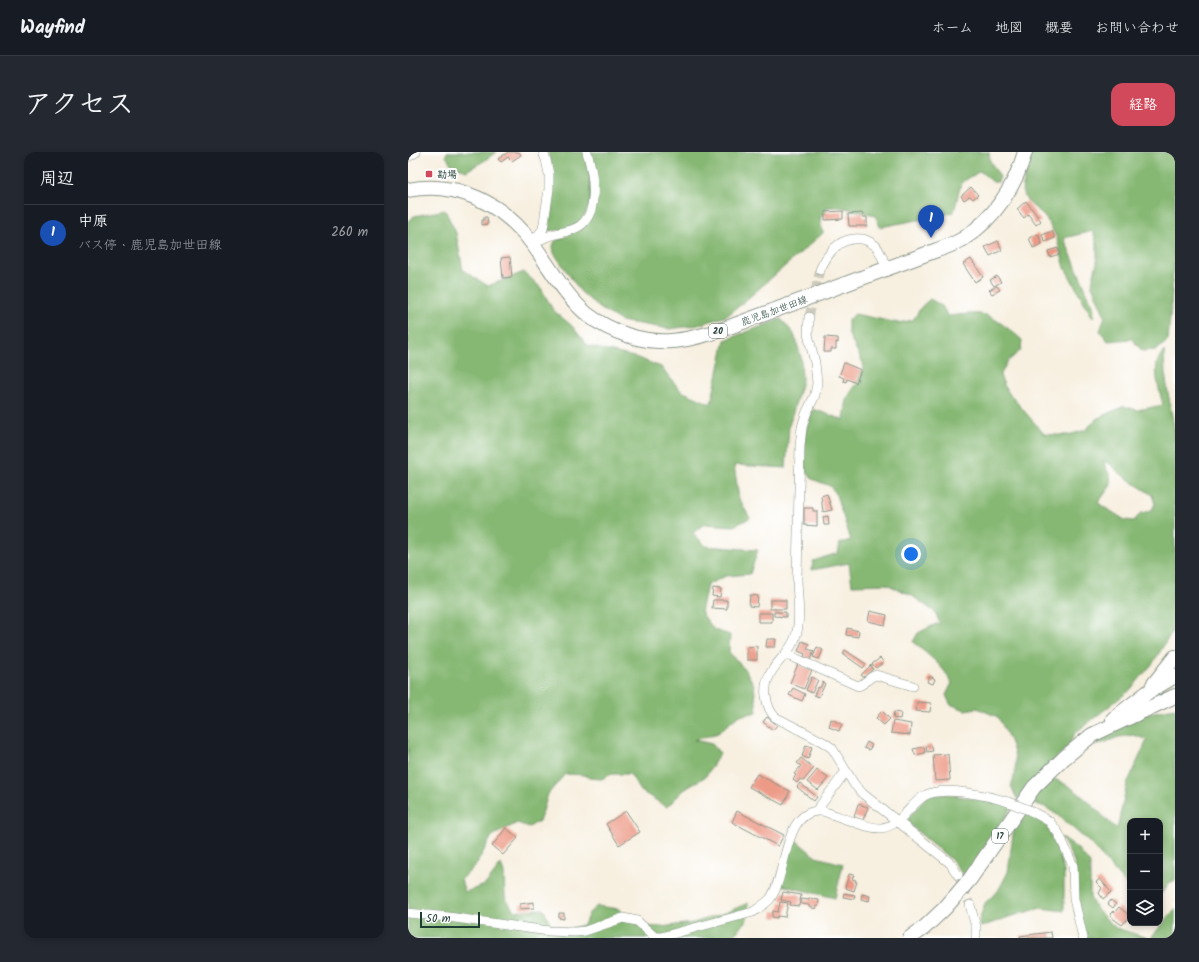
<!DOCTYPE html>
<html lang="ja">
<meta charset="utf-8">
<style>
body{margin:0;font-family:Kalam,"Klee One",sans-serif;background:#242831;color:#f1f3f6}
.controls{position:absolute;right:12px;bottom:12px;display:grid;overflow:hidden;border-radius:8px;box-shadow:0 2px 6px #0003}
.controls button{width:36px;height:36px;display:grid;place-items:center;padding:0;border:0;border-bottom:1px solid #363941;background:#171b24;color:#f1f3f6;font:20px sans-serif}
.scale{position:absolute;left:12px;bottom:10px;width:60px;box-sizing:border-box;padding-left:4px;border:2px solid #1f3d34;border-top:0;font-size:11px;line-height:14px;white-space:nowrap;color:#1f3d34;-webkit-text-stroke:3px #fff;paint-order:stroke}
.you{position:absolute;left:503px;top:402px;width:14px;height:14px;margin:-10px;border:3px solid #fff;border-radius:50%;background:#1a73e8;box-shadow:0 0 0 6px #1a73e833}
.badge{display:grid;place-items:center;width:26px;height:26px;border-radius:50%;background:#d1495b;color:#fff;font-size:13px;font-weight:700}
.pin{position:absolute;translate:-50% -33px;filter:drop-shadow(0 1px 2px #0008)}
.pin::after{content:'';position:absolute;top:21px;width:14px;height:12px;background:inherit;clip-path:polygon(0 0,100% 0,50% 100%)}
.list{margin:0;padding:0;list-style:none}
h2{display:flex;justify-content:space-between;align-items:center;height:52px;margin:0;padding:0 16px;font-size:17px}
h2 small{font-size:13px;font-weight:400;color:#9ea1a6}
.list li{display:grid;grid-template-columns:26px 1fr auto;gap:12px;align-items:center;box-sizing:border-box;height:56px;padding:0 16px;border-top:1px solid #363941}
.list b{display:block;font-size:15px;white-space:nowrap}
.list p{margin:0;font-size:13px;white-space:nowrap;color:#9ea1a6}
.list em{font-size:13px;font-style:normal;color:#9ea1a6}
.icon{flex:none;width:22px;height:22px;fill:none;stroke:currentColor;stroke-width:2;stroke-linecap:round;stroke-linejoin:round}
.map{position:relative;flex:none;width:767px;height:786px;overflow:hidden;border-radius:12px}
header{display:flex;align-items:center;gap:24px;box-sizing:border-box;height:56px;padding:0 20px;background:#171b24;border-bottom:1px solid #363941}
header strong{font-size:19px}
nav{display:flex;gap:22px;margin-inline-start:auto;font-size:14px}
.intro{display:flex;align-items:center;justify-content:space-between;box-sizing:border-box;height:96px;padding:0 24px}
h1{margin:0;font-size:28px}
.button{padding:10px 18px;border-radius:12px;background:#d1495b;color:#fff;font-size:14px;font-weight:700}
main{display:flex;gap:24px;padding:0 24px}
aside{flex:1;background:#171b24;border-radius:12px;box-shadow:0 2px 6px #0003}
.map>svg:first-child{display:block}
.forest{fill:#86b873;stroke:#527a54;fill-rule:evenodd}
.building{fill:#ec9884}
.lines{fill:none;stroke-linecap:round;stroke-linejoin:round}
.street-tunnel{stroke:#cccbbd;stroke-width:9;stroke-dasharray:9 4.5;stroke-linecap:butt}
.street-casing{stroke:#8b968a;stroke-width:10}
.primary-casing{stroke:#8b968a;stroke-width:16}
.street{stroke:#fff;stroke-width:9}
.primary{stroke:#fff;stroke-width:14}
.street-bridge-casing{stroke:#8b968a;stroke-width:10;stroke-linecap:butt}
.street-bridge{stroke:#fff;stroke-width:9}
.poi-dot{fill:#d1495b;stroke:#fff;stroke-width:1.5}
.labels{text-anchor:middle;stroke-width:4;stroke-linejoin:round;paint-order:stroke}
.shield{fill:#fff;stroke:#627771;stroke-width:1}
.shield-label{font-size:9px;font-weight:bold;fill:#1f3d34}
.poi-label{font-size:10px;font-weight:bold;fill:#1f3d34;stroke:#fff;text-anchor:start}
.street-label{font-size:10px;fill:#1f3d34;stroke:#fff}
</style>
<header>
<strong>Wayfind</strong>
<nav><a>ホーム</a><a>地図</a><a>概要</a><a>お問い合わせ</a></nav>
</header>
<div class="intro"><h1>アクセス</h1><a class="button">経路</a></div>
<main>
<aside>
<h2>周辺<small></small></h2>
<ul class="list">
<li><span class="badge" style="background:#1a4fb4">1</span><div><b>中原</b><p>バス停 · 鹿児島加世田線</p></div><em>260 m</em></li>
</ul>
</aside>
<div class="map">
<svg width="767" height="786" viewBox="0 0 767 786">
<rect width="100%" height="100%" fill="#fff"/>
<filter id="ink" filterUnits="userSpaceOnUse"><feTurbulence type="fractalNoise" baseFrequency=".025" numOctaves="2"/><feDisplacementMap in="SourceGraphic" scale="8" xChannelSelector="R" yChannelSelector="G"/><feConvolveMatrix kernelMatrix="1 2 1 2 8 2 1 2 1" color-interpolation-filters="sRGB"/></filter>
<filter id="wash" filterUnits="userSpaceOnUse"><feTurbulence type="fractalNoise" baseFrequency=".012" numOctaves="4" result="noise"/><feDisplacementMap in="SourceGraphic" scale="16" xChannelSelector="R" yChannelSelector="G"/><feGaussianBlur stdDeviation="0.9" result="paint"/><feColorMatrix in="noise" values="0 0 0 0 0 0 0 0 0 0 0 0 0 0 0 0 0 1.4 0 .05"/><feComposite in="paint" operator="in"/></filter>
<g filter="url(#wash)">
<rect width="100%" height="100%" fill="#f7efdf"/>
<path class="forest" d="M39,0H88L76,9L58,19L43,12L38,4Z
M140,0H176C181,23 190,56 168,73C161,78 149,78 141,79L145,19Z
M182,0H581L582,9L592,25L590,30H585L572,19L553,31L546,60L531,64L472,75L467,63L432,55H420L412,67L415,81L331,154L319,164L290,173L262,177L213,169L190,155L172,139L146,101L145,94L147,89L163,82L182,68Z
M621,0H765C767,19 767,38 767,58C767,101 764,145 760,189L748,198L734,199L724,187L700,189L692,179L697,164L684,134L685,126L689,111V92L685,79L656,86L686,157L685,166L657,116L648,84L638,66L619,49L614,39Z
M37,58L48,81L55,118L80,134L116,120L133,136L145,158L164,174L180,194L230,206L253,215L273,239L303,252L317,188L373,167L386,182L393,205L394,229L381,274L378,316L326,313L331,347L342,366L326,374L296,372L285,381L298,394L350,398L342,422L318,424L299,433L293,460L306,478L322,483L321,500L338,519L346,533L349,560L330,564L310,581L286,588L304,592L312,601L298,624L276,638L259,655L233,639L222,622H204L193,627L181,626L177,623L157,622L140,642L134,662L131,669L121,675L109,671L84,684L68,713L53,728L57,740L77,733L93,712L96,721L97,745L106,759L135,757L143,772L158,777L176,773L181,761L189,754L211,757L232,774L253,775L285,771L317,761L340,751L339,767L324,786H0V69L6,64Z
M522,147L534,154L540,164C551,163 568,160 578,163C589,167 605,180 614,188L613,198L599,210L592,224L599,239L636,282L645,283H660L678,278L688,267L716,254L729,258L755,253C751,236 742,212 756,199L757,222L767,282V475L745,511L722,538L667,581L661,593L609,647L603,634C614,607 602,588 590,565L569,556L557,558L542,552L538,543L544,531C535,513 520,503 505,490L510,481L528,472H532L527,460L503,443L478,432L444,433L441,411L404,418L405,409L430,401L432,391L443,388L427,340L422,334L404,327L395,314L397,281L405,257L436,268L439,246L450,230L456,213L440,181V168L447,162L490,171L505,168L514,154ZM695,309L702,312L714,323L744,343L747,352L743,359L733,361L726,369L717,368L690,351L703,333L702,324Z
M767,556V729L762,730L752,743V669H722V737L682,691L651,664L637,655L622,650L643,626C671,635 688,659 709,677L719,632L739,588L726,583L710,585L688,594L691,583L721,565Z
M539,642L605,654L556,725L546,710L502,673L500,666L519,644Z
M615,658L626,663L638,673L650,700L656,720V759L633,756L601,765L573,775L571,769L577,751L590,739L600,720L606,675Z
M653,685L670,697L682,712V746L690,759L708,776L740,786H677L673,776L666,709Z
M382,688L389,689L408,705L435,712L427,746L369,732Z
M767,757V786H743Z"/>
<g id="blocks">
<path class="building" d="M100,0H111L113,3L104,9L100,5L93,10L90,7Z
M563,35L570,43L565,47L562,44L556,48L553,44Z
M618,49L633,69L628,73L620,62L616,66L609,57Z
M435,59V67L417,68V60Z
M455,61V65H459V74H441L440,62Z
M76,65H79L80,72L74,73V68H76Z
M644,79L647,86L637,90L634,83Z
M630,82L634,92L625,96L621,86Z
M590,89L594,98L582,104L577,95Z
M650,96L652,102L642,105L640,99Z
M102,105L104,125L95,126L93,106Z
M563,107L575,125L567,130L555,112Z
M589,124L593,130L586,134L582,128Z
M589,134L592,138L584,142L581,138Z
M417,185L430,186V191L428,190V197H423V200H416Z
M436,211L453,218L448,231L439,227L438,230L435,229L436,226L431,224Z
M419,342L424,358L415,360L413,344Z
M396,356H405V359H409V374L396,373Z
M420,364L421,373H416L415,365Z
M305,436L313,437L312,445L304,444Z
M342,443L350,444L349,455L341,454Z
M305,448H319V457L304,456Z
M362,448H378V457H362Z
M462,459L479,463L477,473L460,469Z
M366,460H378V465L366,464Z
M350,461H364V470H350Z
M439,476L451,479L450,485L438,483Z
M359,487H368L367,495H358Z
M394,489L401,492L399,497L406,499L402,508L396,505L397,502L390,499Z
M349,494V508H339V495Z
M409,495L415,498L411,507L405,505Z
M437,498L458,512L455,516L435,502Z
M472,506L476,510L468,516L464,512Z
M390,512L404,518L396,537L382,531Z
M463,513L465,517L456,525L453,523Z
M522,524L527,527L525,532L519,530Z
M404,525L410,528L404,541L398,538Z
M415,530L417,532L411,545L406,543L410,535L412,536Z
M385,536L397,542L394,549L381,543Z
M509,550L523,551L522,560L508,559Z
M474,559L482,567L476,573L468,566Z
M486,560L493,561L492,567L485,566Z
M359,565L369,573L365,578L355,570Z
M423,567L434,572L431,579L421,575Z
M485,569L503,572L502,583L483,581Z
M459,590L464,593L461,598L456,596Z
M398,593L404,595L400,607L394,604Z
M523,593L525,599L519,600L518,594Z
M516,595L517,601L507,603L505,597Z
M540,602L542,628L527,629L525,603Z
M393,606L406,616L395,629L392,627L389,631L385,628L388,623L386,622L393,614L389,611Z
M409,618L420,626L410,638L399,630Z
M349,622L382,639L375,653L341,635Z
M392,631L409,645L406,649L389,635Z
M450,652L460,655L455,668L446,665Z
M218,659L232,680L211,693L198,672Z
M329,659L376,683L370,694L324,670Z
M98,676L110,686L95,703L84,694Z
M441,722L446,723L444,727L448,728L447,730H449L446,739L437,736Z
M692,727L703,740L695,747L691,741L694,736L688,730Z
M375,740L393,743L391,754L382,753L383,750L373,748Z
M436,741L447,743L446,747L435,745Z
M454,742L462,744L461,749L453,747Z
M401,746L411,748L410,755L408,754V757L401,755V753L393,752V747L401,748Z
M703,748L708,752L705,756L700,752Z
M126,750V756L112,757V752Z
M372,750L380,751L377,765L370,764L369,766L364,765L365,759L370,760Z
M711,755L722,764L714,773L703,765L704,764L702,762L705,759L706,761Z
M151,761H156V767L151,766Z
M643,780L644,786H612V784Z"/>
</g>
</g>
<g filter="url(#ink)">
<use href="#blocks" fill-opacity="0" stroke="#8b968a" stroke-width="1"/>
<g class="lines">
<path class="street-tunnel" d="M401,165L410,126L412,118
M550,723L562,753"/>
<g class="street-casing">
<path id="street" d="M0,5L8,0
M125,90L135,77L141,37V22L138,8L135,0
M124,92C130,89 135,86 141,84C152,80 164,80 173,73C192,58 185,20 179,0
M412,118C420,100 432,84 454,87C459,88 464,91 468,94C473,101 476,109 479,117
M401,165L400,182L407,211L409,231L407,243L398,262L394,275L392,294C391,338 390,382 389,425C389,444 393,462 389,480C384,505 354,515 358,544C359,552 361,559 367,565L415,590L424,596L446,632L455,642L542,711L550,723
M378,502L450,534C458,532 460,525 468,523L505,534
M409,658L438,619
M621,658L641,669L651,682L665,714L666,747L675,786
M562,753L568,775V786
M0,761L40,765L141,779L167,780L177,779L215,766L229,769L247,785H253L345,760C351,756 357,752 362,747C380,723 374,656 414,659C429,663 459,677 473,676C493,674 502,652 516,644C535,633 581,644 600,650"/>
</g>
<g class="primary-casing">
<path id="primary" d="M0,38C49,28 95,52 124,91C142,115 157,144 180,163C203,180 234,191 263,189C280,188 297,183 313,178L529,98C538,95 547,92 555,87C586,67 607,35 617,0
M745,533L767,505
M705,567L740,540L767,524
M502,786L517,775L537,756L562,727L626,635L656,606L684,583L767,544"/>
</g>
<use href="#street" class="street"/>
<use href="#primary" class="primary"/>
<g class="street-bridge-casing">
<path id="street-bridge" d="M600,650L621,658"/>
</g>
<use href="#street-bridge" class="street-bridge"/>
</g>
</g>
<rect class="poi-dot" x="17" y="18" width="8" height="8" rx="2"/>
<g class="labels">
<g class="shield">
<rect x="301" y="172" width="18" height="14" rx="3"/>
<rect x="584" y="677" width="16" height="14" rx="3"/>
</g>
<g class="shield-label">
<text x="310" y="182">20</text>
<text x="592" y="687">17</text>
</g>
<g class="poi-label">
<text x="29" y="26">勘場</text>
</g>
<g class="street-label">
<text transform="translate(366 158) rotate(-20)" y="4">鹿児島加世田線</text>
</g>
</g>
</svg>
<div class="controls">
<button>+</button>
<button>−</button>
<button><svg class="icon" aria-label="layers" viewBox="0 0 24 24"><path d="M12 4l9 5-9 5-9-5zM3 14l9 5 9-5"/></svg></button>
</div>
<div class="scale">50 m</div>
<div class="you"></div>
<div class="pin badge" style="left:523px;top:86px;background:#1a4fb4">1</div>
</div>
</main>
